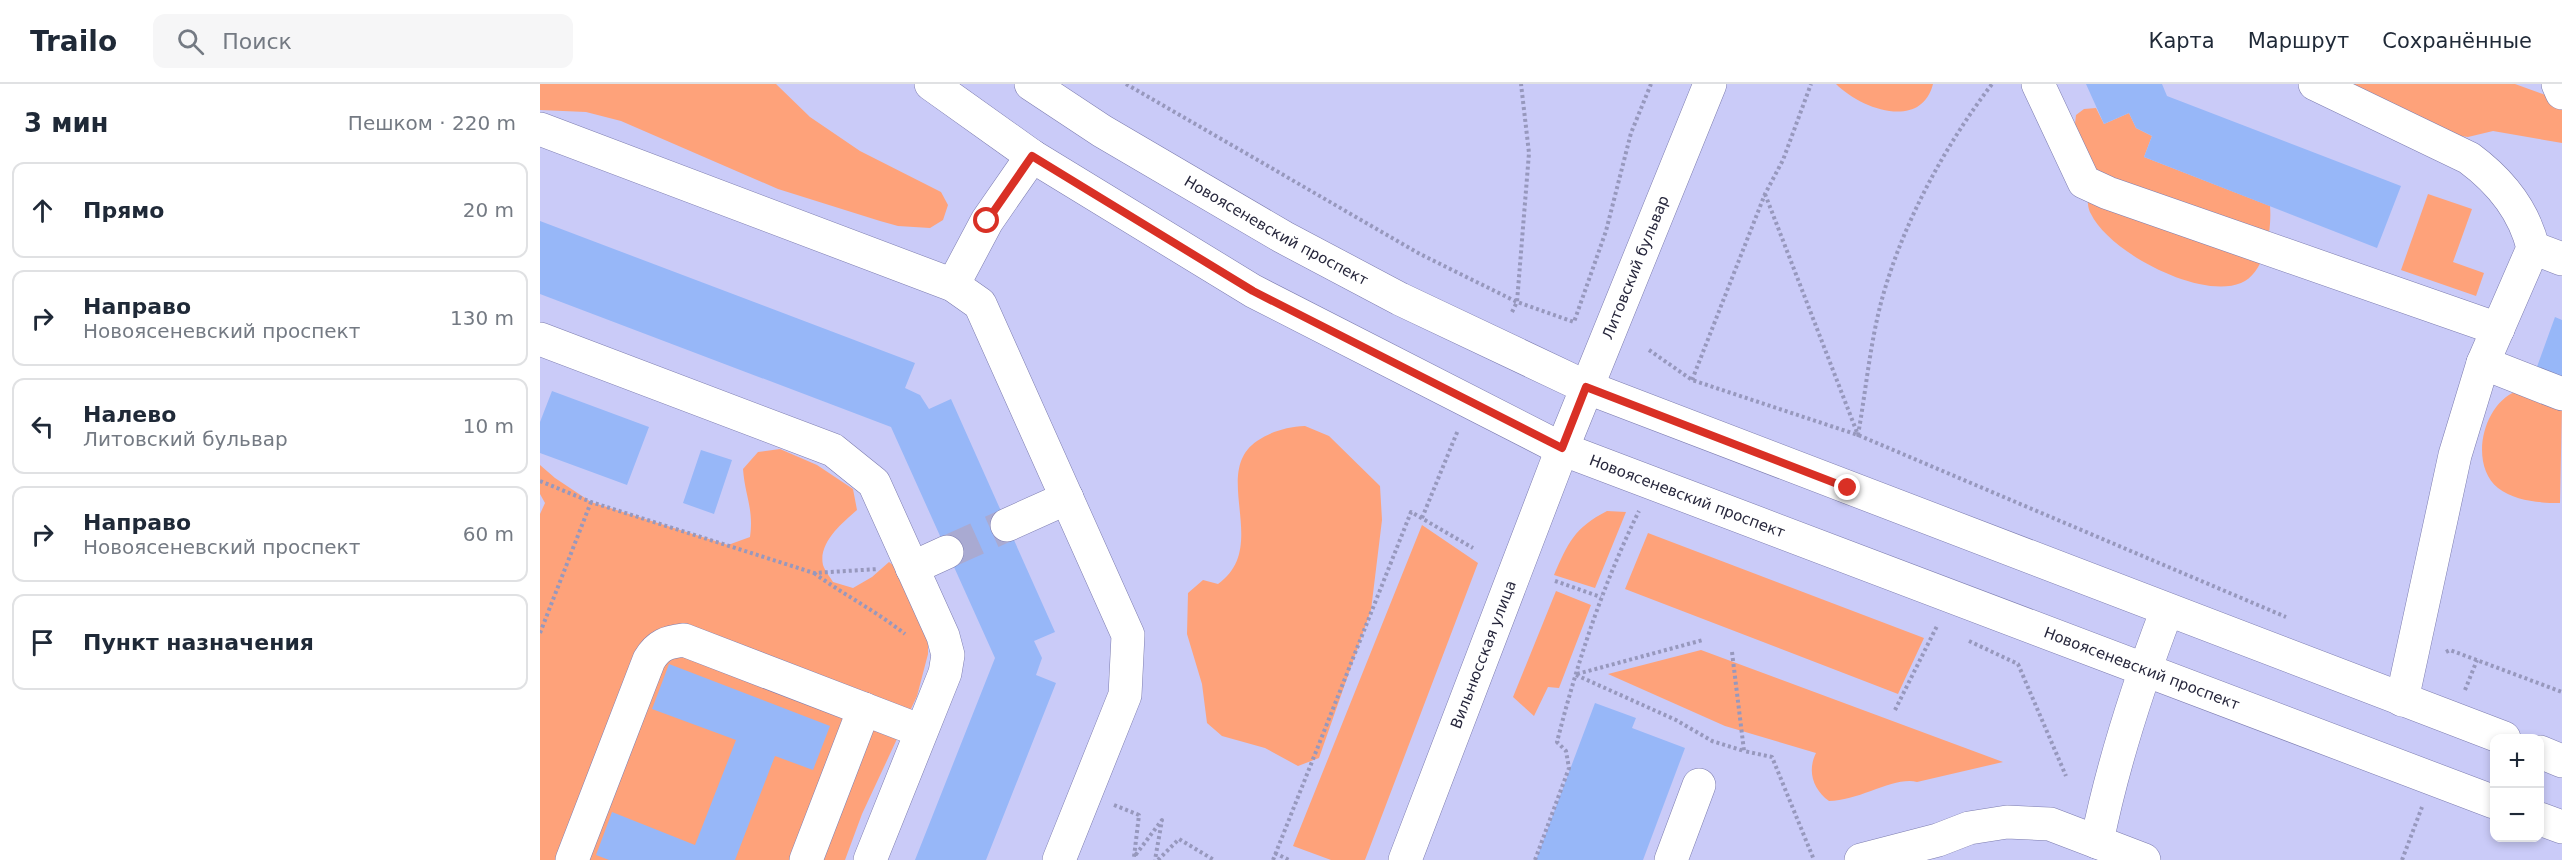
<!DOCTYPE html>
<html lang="ru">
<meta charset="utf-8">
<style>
body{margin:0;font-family:"DejaVu Sans",sans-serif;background:#f6f6f7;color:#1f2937}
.controls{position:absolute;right:18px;bottom:18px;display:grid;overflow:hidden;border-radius:12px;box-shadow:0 3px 9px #0003}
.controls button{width:54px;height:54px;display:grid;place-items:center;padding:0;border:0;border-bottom:2px solid #e0e1e3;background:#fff;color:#1f2937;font:30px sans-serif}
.stop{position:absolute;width:18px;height:18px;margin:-14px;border:4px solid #d93025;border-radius:50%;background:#fff}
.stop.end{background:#d93025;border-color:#fff;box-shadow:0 2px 6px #0008}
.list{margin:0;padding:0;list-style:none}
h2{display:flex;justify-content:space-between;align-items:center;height:78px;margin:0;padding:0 24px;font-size:26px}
h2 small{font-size:20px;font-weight:400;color:#747a83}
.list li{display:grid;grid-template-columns:39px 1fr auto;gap:18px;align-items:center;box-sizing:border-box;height:96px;margin:0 12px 12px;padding:0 12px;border:2px solid #e0e1e3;border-radius:12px}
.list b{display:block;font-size:22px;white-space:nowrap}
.list p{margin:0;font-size:20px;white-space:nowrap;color:#747a83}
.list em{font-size:20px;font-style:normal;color:#747a83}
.icon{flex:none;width:33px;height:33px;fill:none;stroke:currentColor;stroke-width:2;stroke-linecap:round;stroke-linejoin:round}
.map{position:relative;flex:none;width:2022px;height:776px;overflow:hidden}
header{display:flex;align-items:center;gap:36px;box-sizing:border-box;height:84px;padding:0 30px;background:#fff;border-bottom:2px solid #e0e1e3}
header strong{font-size:28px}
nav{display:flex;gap:33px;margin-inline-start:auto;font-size:21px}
.search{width:420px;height:54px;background:#f6f6f7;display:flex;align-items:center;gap:15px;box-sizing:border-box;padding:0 21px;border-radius:12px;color:#747a83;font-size:22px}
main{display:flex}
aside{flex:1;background:#fff}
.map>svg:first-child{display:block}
.green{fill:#fea27a}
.building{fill:#97b7f8}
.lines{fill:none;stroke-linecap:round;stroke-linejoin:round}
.minor-tunnel{stroke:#a9aad2;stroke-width:33;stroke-dasharray:33 16;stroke-linecap:butt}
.minor-casing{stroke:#7c7caf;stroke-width:34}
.major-casing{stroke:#7c7caf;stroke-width:34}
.path{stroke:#9798bd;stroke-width:4;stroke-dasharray:3 3;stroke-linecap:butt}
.minor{stroke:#fff;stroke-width:33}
.major{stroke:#fff;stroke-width:33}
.route{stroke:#d93025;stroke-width:8}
.labels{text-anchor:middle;stroke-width:5;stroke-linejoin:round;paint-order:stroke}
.street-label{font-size:15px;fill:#27273c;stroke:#eff0fb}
</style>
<header>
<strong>Trailo</strong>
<div class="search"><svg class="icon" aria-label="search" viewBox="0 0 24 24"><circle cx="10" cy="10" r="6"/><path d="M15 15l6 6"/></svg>Поиск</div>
<nav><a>Карта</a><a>Маршрут</a><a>Сохранённые</a></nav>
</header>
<main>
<aside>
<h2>3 мин<small>Пешком · 220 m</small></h2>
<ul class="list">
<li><svg class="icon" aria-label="ahead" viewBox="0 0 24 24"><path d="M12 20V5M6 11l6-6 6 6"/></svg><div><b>Прямо</b></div><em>20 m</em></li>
<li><svg class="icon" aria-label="right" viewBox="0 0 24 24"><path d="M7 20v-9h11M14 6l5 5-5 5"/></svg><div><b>Направо</b><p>Новоясеневский проспект</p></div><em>130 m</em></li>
<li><svg class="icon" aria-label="left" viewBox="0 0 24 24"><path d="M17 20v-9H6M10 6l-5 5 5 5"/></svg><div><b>Налево</b><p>Литовский бульвар</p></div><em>10 m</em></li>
<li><svg class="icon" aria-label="right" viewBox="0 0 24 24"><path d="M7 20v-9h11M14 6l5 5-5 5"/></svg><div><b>Направо</b><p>Новоясеневский проспект</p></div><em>60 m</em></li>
<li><svg class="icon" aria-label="arrive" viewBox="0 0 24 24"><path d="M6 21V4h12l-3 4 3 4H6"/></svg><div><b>Пункт назначения</b></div></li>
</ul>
</aside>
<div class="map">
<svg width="2022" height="776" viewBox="0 0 2022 776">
<rect width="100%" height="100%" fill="#cacbf8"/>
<path class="green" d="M0,0H236L270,33L320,67L401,108L408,121L403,136L390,144L358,142L340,137L238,105L81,37L46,28L0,26Z
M1296,0H1393C1381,47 1321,25 1296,0Z
M1808,0H1975L2022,17V59L1953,47L1928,53L1898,49Z
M1556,24L1564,40L1589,29L1596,44L1612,52L1604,73L1730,122C1732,144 1726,189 1701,199C1660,216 1569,168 1551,130C1547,124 1548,114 1547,107C1543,85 1539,62 1535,40L1536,31L1544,25Z
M1888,110L1932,125L1913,178L1944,189L1936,212L1861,186Z
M1977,307L2022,320L2020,419C1999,419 1975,417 1958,404C1929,381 1942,320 1977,307Z
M765,342L789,352L840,402L842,436L831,526L779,674L758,682L725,664L682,652L667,639L662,600L647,550L648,509L663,496L678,500C731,463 670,389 717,357C732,347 747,343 765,342Z
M240,365L277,381L313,405L317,426C302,439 278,459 283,481C285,487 290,493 293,498L313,504L332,493L349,478L366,491L388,548V570L377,612L322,730L305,776H0V430L5,419L0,410V381L15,394L51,418L188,461L210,453C214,425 205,412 203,385L218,368Z
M1067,427L1086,428L1055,504L1014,491C1028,459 1034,444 1067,427Z
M882,441L938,479L825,776H791L753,762Z
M1108,449L1384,554L1358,610L1085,505Z
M1016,507L1051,521L1019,604L1008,603L994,632L973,613Z
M1161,566L1463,678L1377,698C1355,692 1319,717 1289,717C1273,705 1267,687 1276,669L1185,642L1068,590Z"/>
<path class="building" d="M1546,0H1622L1627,12L1861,102L1837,164L1604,73L1612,52L1596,44L1589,29L1564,40Z
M0,137L375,279L365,304L380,311L389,325L411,315L515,548L494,557L502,574L496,591L516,599L446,776H375L455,574L351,343L0,210Z
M2015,233L2022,236V302L1994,291Z
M12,307L109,343L87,401L0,369V338Z
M161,366L192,376L174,430L143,419Z
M129,580L290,642L273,686L235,672L195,776H69L56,771L72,728L155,761L196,656L112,625Z
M1055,619L1096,634L1092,644L1145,664L1103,776H996Z"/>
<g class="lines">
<path class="minor-tunnel" d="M407,468L467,441"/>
<g class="minor-casing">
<g id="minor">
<path d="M1498,0L1544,98L1568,109L1958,245"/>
<path d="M1775,0L1929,74C1960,97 1984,126 1993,164L1943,279L1915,371L1862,616"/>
<path d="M2018,0L2022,9"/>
<path d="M0,45L413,201L440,220L588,551L585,611L519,776"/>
<path d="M1993,164L2022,175"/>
<path d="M413,201L447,137L492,72"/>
<path d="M0,255L293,366L334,399L403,552L408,571L405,589L330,776"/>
<path d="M1943,279L2022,310"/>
<path d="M467,441L527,414"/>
<path d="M372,484L407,468"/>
<path d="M1557,758C1573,678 1598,602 1627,526"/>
<path d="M32,776L109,576C118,561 127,558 144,556L381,647"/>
<path d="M266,776L324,625"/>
<path id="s1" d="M865,776L1022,365"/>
<path d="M1131,776L1159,701"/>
<path d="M1321,776L1398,756L1429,744L1467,738L1510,740L1604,776"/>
</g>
</g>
<g class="major-casing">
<g id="major">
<path id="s2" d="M391,0L492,72L713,207L1022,365L1954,718"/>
<path id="s3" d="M491,0L562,47L743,153L860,215L1046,303L1964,654"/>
<path id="s4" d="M1022,365L1170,0"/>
<path d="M2000,668L2022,677"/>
<path d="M2000,735L2022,743"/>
</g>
</g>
<path class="path" d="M586,0L880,170L977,218L1034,238L1066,147L1091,49L1111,0
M1225,110L1318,351C1326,306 1330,259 1342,215C1363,139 1404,63 1452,0
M972,228L977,218L989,69L981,0
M1109,266L1152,296L1318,351L1746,533
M1152,296L1225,110L1243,76L1271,0
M0,397L51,418L274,489L338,485
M882,434L918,346
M274,489C304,511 336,527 365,550
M1015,497L1061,513
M0,549L51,418
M1429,557L1478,580L1526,692
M1192,568L1204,667L1232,673L1274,776
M1906,568L1910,566L2022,608
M1037,590L1163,556
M1036,591L1136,636L1172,657L1204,667
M1925,606L1937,576
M1355,626L1397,542
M574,721L599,731L594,773L622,736L615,776
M735,769L749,776
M618,776L639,755L674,776
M733,776L871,428L933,464
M995,776L1029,684L1026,667L1017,658C1037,579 1063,500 1099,427
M1862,776L1882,723"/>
<use href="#minor" class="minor"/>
<use href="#major" class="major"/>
</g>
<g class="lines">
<path class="route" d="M447,137L492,72L713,207L1022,364L1046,303L1308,404"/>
</g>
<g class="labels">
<g class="street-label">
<text dy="5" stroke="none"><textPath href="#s3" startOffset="286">Новоясеневский проспект</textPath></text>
<text dy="5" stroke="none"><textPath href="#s4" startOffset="196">Литовский бульвар</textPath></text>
<text dy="5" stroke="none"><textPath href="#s2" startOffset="864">Новоясеневский проспект</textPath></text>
<text dy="5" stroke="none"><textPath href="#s1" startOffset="220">Вильнюсская улица</textPath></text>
<text dy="5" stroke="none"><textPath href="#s2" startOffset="1350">Новоясеневский проспект</textPath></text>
</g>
</g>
</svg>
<div class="controls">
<button>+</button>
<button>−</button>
</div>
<div class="stop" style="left:447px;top:137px"></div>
<div class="stop end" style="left:1308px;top:404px"></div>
</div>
</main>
